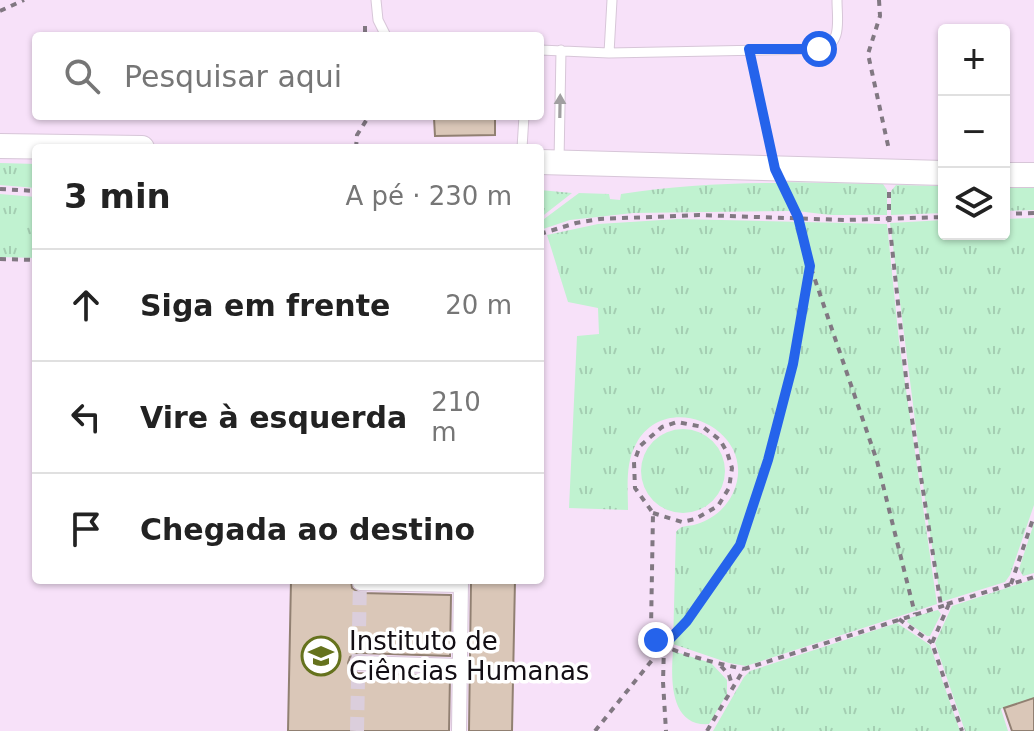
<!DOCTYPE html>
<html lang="pt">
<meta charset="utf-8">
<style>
body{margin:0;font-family:"DejaVu Sans",sans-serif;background:#f2f2f2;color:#222}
.controls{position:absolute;right:24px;top:24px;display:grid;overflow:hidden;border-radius:8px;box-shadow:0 2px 6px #0004}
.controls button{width:72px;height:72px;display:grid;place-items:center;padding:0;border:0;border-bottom:2px solid #e0e0e0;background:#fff;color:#222;font:40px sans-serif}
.stop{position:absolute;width:24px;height:24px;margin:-18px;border:6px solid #2563eb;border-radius:50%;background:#fff}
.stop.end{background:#2563eb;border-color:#fff;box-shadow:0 2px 8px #0008}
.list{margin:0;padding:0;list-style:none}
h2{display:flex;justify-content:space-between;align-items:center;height:104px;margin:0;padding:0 32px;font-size:34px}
h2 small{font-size:26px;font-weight:400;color:#767676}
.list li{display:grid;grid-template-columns:52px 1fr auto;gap:24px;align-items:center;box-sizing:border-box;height:112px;padding:0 32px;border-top:2px solid #e0e0e0}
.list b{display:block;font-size:30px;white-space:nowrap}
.list em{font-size:26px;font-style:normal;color:#767676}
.icon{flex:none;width:44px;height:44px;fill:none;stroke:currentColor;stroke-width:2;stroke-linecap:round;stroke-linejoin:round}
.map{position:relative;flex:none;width:1034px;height:731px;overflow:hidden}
.search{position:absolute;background:#fff;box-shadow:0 2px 6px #0004;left:32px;top:32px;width:512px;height:88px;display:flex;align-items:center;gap:20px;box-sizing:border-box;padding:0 28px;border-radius:8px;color:#767676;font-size:30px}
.panel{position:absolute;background:#fff;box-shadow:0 2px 6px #0004;left:32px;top:144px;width:512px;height:440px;border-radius:8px}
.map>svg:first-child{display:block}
.built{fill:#f7e1f9;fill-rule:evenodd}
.grass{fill:url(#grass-tufts)}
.building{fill:#dac7b8;stroke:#918072;stroke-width:2}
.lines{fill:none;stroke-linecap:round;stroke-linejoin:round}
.pedestrian-tunnel{stroke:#dbcedc;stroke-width:14;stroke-dasharray:14 7;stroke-linecap:butt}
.service-casing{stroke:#d7c6d8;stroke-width:11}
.pedestrian-casing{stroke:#d7c6d8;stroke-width:16}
.tertiary-casing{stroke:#d7c6d8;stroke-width:26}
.path{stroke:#817882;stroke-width:4;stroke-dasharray:6 6;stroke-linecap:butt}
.service{stroke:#fff;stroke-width:9}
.pedestrian{stroke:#fff;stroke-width:14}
.tertiary{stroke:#fff;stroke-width:24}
.oneway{fill:#a19fa1}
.route{stroke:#2563eb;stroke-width:10}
.labels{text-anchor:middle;stroke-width:7;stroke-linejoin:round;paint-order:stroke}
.poi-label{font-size:26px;fill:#130e14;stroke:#fff;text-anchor:start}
</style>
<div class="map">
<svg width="1034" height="731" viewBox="0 0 1034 731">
<defs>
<pattern id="grass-tufts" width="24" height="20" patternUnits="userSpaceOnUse" patternTransform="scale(2)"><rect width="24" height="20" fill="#c0f2d0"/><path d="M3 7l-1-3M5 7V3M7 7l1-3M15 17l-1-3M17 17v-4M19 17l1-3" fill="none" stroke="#a4ceb2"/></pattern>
</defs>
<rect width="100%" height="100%" fill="#fef0ff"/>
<path class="built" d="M0,0H1034V731H0ZM944,30H1004V234H944ZM36,36H540V116H36ZM36,148H540V580H36Z"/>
<path class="grass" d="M0,163L36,164V188L0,185Z
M782,182L883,184L887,190V215H830L797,211Z
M780,183L791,211L633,213L570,220L540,230V222L579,193L609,194L610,199L620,200L621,194C673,186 726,183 780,183Z
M896,185L944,186V213L891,215V191Z
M1004,187L1034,188V210L1004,211Z
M540,190L572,193L540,218Z
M0,194L36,197V258L0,257Z
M1034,218V505L1010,575L1005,582L941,602L927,515L890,223L944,220V234H1004V219Z
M678,219L887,224L899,341L937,604L746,666L729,663L673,644L676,532C682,524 688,527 697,524C713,519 726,508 733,493C761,432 667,386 636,444C625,463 628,489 628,510L569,508L577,336L599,334L598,308L568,302L547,235L598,224Z
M641 471a42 42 0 1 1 84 0a42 42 0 1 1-84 0Z
M1034,523V573L1023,576L1019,569Z
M1034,579V698L1001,709L1008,731H965L935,643L952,606Z
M938,610L941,614L930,636H927L907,622L909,618Z
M897,623L930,645L960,731H713L744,677L750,671Z
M673,651L711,663L727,680V694L709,724C669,727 671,677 673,651Z"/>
<path class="building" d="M495,117V135L435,136L434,118Z
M291,580H351L352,588L360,593L451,595L450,656L358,653L350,657L348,663L352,671L358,673L450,676L449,731H288Z
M471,580H515L512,731H469Z
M1034,698V731H1012L1004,708Z"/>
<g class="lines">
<path class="pedestrian-tunnel" d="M357,731L360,580"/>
<g class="service-casing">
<path id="service" d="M376,0L378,20L386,36
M540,50L609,53L819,49C843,44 837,21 837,0
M609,53L612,0
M522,148L524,116
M559,162L561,50"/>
</g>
<g class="pedestrian-casing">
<path id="pedestrian" d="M360,583L461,585
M358,663L460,666
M459,731L461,580"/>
</g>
<g class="tertiary-casing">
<path id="tertiary" d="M0,146L142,148
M540,162L944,173
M1004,175H1034"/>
</g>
<path class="path" d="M879,0L880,16L868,54L889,150
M0,11L24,0
M365,26V36
M752,63L771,148
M356,148L357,135L369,116
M0,189L36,191
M889,192V219L907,387L941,606
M1004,214L1034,213
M540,234L576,223L600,219L699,215L845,220L944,217
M0,259L36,260
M811,268L877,461L915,614
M653,513L682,522L695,519L718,506L729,488L732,468L727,452L720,440L703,427L677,422L662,427L640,446L634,462L635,488L653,513L651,629C652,632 655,639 657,641C671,653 724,665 744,669
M1011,584L1034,516
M947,604L1034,577
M949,604L932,643L962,731
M899,619L932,643
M664,646L663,682L666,731
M721,666L729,675L733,688
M595,731L665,644L687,621L740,545L768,460L793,364L810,266L798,217L785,191
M707,731L744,669L949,604"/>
<use href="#service" class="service"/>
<use href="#pedestrian" class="pedestrian"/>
<use href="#tertiary" class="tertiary"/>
</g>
<defs><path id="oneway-solid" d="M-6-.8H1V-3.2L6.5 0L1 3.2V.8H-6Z" transform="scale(2)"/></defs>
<use class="oneway" href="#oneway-solid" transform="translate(560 106) rotate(-89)"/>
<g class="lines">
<path class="route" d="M656,640L665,644L687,621L740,545L768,460L793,364L810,266L798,217L775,169L749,49H819"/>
</g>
<defs>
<g id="university-ring" transform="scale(2)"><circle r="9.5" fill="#fff" stroke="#65721d" stroke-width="1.5"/><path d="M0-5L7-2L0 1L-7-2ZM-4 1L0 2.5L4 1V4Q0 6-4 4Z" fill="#65721d"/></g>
</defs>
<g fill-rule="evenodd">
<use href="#university-ring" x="321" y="656"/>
</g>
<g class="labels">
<g class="poi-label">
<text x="349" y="650">Instituto de<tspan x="349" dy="30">Ciências Humanas</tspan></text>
</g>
</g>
</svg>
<div class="controls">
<button>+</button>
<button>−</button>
<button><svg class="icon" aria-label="layers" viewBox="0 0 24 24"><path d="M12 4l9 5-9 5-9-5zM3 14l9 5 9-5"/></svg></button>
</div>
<div class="stop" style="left:819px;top:49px"></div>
<div class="stop end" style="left:656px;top:640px"></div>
<div class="search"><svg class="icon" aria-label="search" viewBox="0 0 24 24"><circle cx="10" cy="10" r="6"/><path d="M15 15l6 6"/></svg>Pesquisar aqui</div>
<section class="panel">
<h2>3 min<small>A pé · 230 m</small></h2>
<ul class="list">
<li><svg class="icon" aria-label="ahead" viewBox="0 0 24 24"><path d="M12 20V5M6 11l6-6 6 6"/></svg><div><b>Siga em frente</b></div><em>20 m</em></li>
<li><svg class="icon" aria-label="left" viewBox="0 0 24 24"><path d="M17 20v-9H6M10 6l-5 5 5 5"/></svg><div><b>Vire à esquerda</b></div><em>210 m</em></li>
<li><svg class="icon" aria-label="arrive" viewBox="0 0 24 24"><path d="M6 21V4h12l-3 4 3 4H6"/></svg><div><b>Chegada ao destino</b></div></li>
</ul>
</section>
</div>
